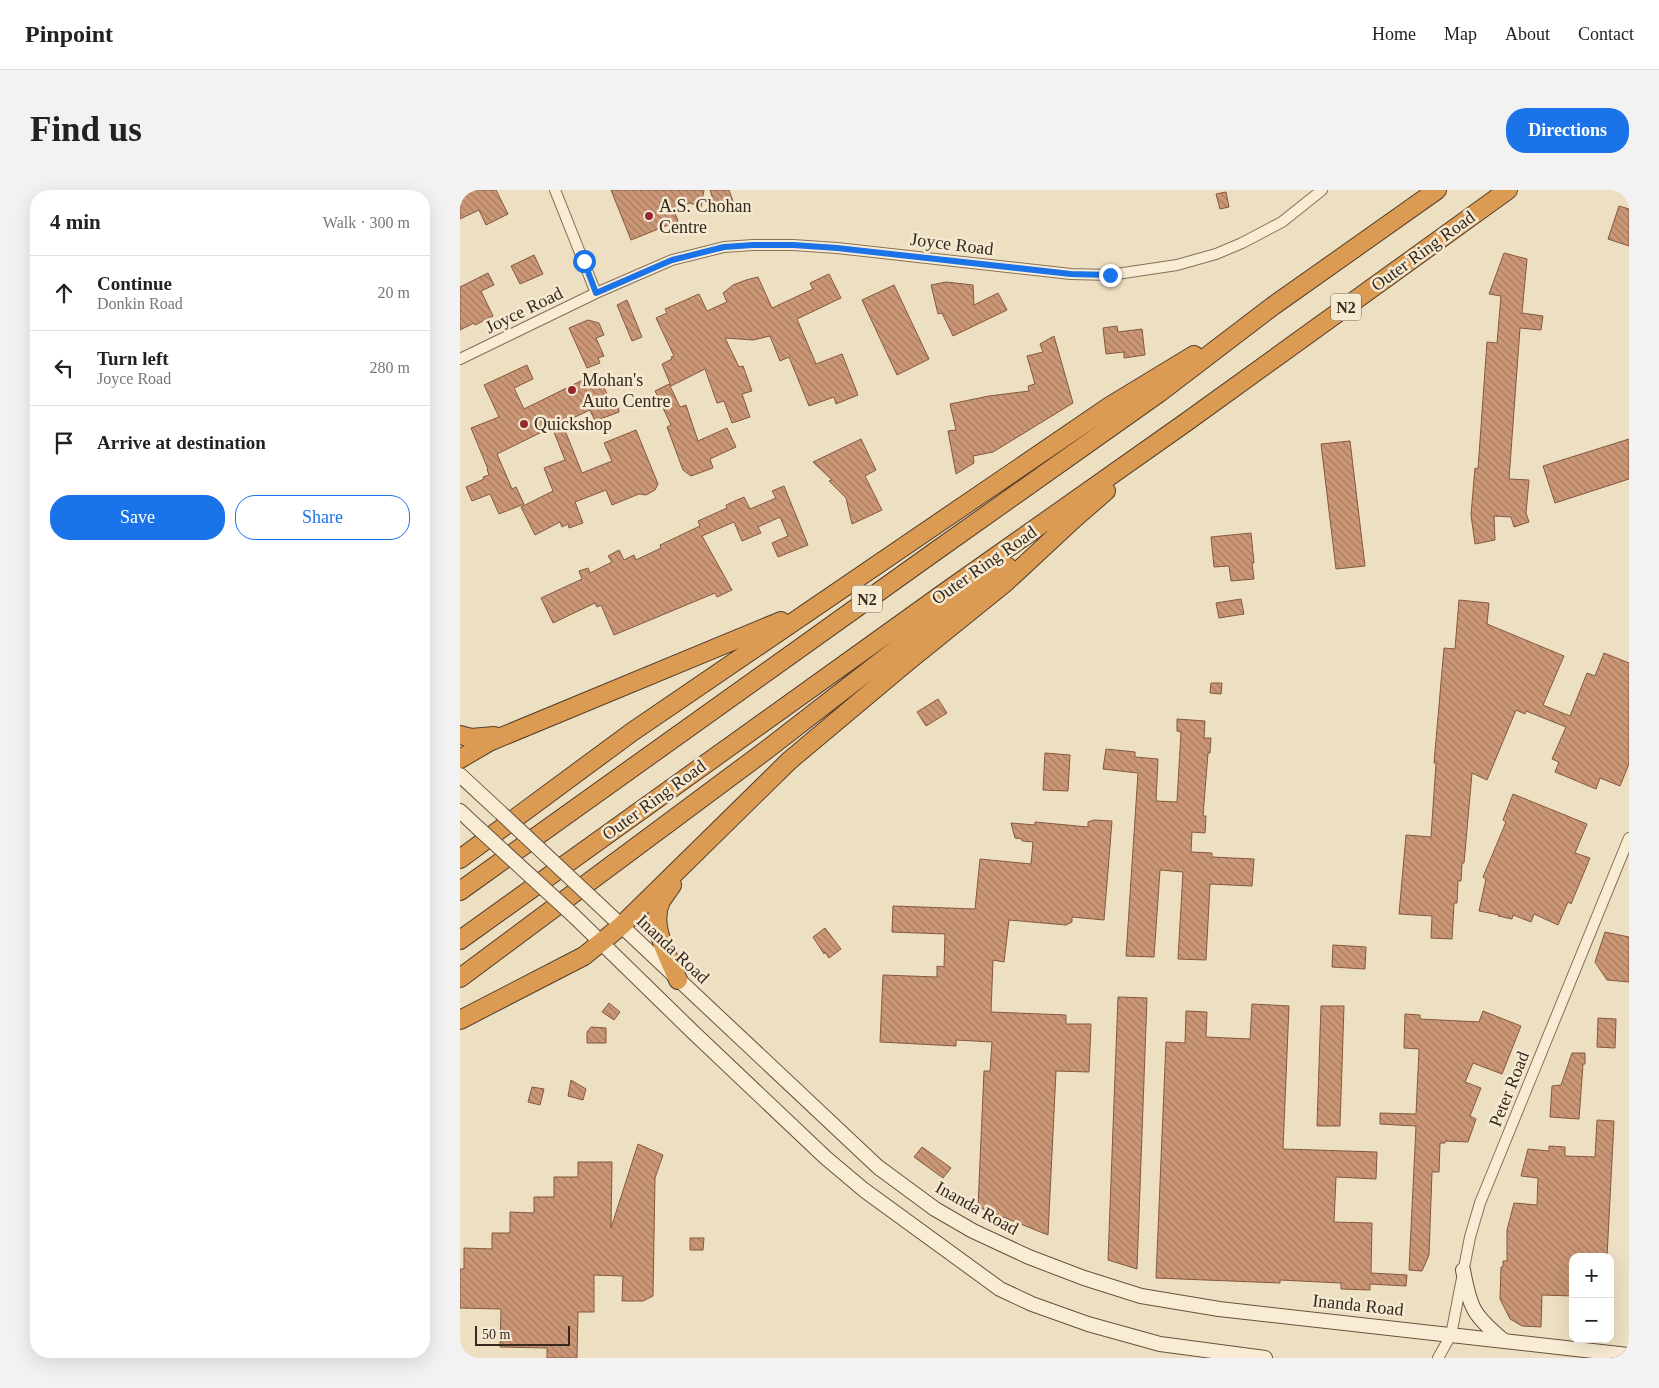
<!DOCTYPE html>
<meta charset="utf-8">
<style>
body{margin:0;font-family:"Times New Roman",serif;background:#f2f2f2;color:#222}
.controls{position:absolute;right:15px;bottom:15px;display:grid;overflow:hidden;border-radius:10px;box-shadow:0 5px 20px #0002}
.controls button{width:45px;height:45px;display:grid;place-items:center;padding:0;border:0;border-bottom:1px solid #e0e0e0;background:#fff;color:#222;font:25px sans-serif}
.scale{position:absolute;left:15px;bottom:12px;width:95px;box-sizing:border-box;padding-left:5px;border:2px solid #36281d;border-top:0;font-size:14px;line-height:18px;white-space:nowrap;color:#36281d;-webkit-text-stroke:4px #f5e9d1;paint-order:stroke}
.stop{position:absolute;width:15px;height:15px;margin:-11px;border:4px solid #1a73e8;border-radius:50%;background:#fff}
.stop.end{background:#1a73e8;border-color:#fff;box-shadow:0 1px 5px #0008}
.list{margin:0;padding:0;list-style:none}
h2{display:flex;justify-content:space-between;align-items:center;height:65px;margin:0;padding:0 20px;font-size:21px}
h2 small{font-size:16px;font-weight:400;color:#767676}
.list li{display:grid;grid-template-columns:32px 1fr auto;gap:15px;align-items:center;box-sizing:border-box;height:75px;padding:0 20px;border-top:1px solid #e0e0e0}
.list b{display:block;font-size:19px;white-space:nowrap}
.list p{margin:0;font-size:16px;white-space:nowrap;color:#767676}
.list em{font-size:16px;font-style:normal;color:#767676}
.actions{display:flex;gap:10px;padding:15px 20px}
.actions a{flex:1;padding:11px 0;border:1px solid #1a73e8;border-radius:20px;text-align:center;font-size:18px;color:#1a73e8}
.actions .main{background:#1a73e8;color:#fff}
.icon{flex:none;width:28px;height:28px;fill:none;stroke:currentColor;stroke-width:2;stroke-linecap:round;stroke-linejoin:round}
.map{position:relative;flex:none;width:1169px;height:1168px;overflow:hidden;border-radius:20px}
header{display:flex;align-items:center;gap:30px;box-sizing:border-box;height:70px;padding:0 25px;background:#fff;border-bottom:1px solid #e0e0e0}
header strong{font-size:24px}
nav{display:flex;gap:28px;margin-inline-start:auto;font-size:18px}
.intro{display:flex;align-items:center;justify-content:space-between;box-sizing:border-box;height:120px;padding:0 30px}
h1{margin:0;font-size:35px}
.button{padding:12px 22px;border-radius:20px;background:#1a73e8;color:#fff;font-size:18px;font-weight:700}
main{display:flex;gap:30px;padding:0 30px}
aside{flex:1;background:#fff;border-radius:20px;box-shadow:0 5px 20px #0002}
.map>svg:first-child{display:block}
.building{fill:url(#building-back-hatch);stroke:#85583f}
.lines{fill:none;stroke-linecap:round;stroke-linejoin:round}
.minor-casing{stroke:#867059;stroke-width:12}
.secondary-casing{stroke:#68513c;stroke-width:16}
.motorway-casing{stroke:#543e2d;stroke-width:20}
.minor{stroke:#f8ecd4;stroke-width:10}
.secondary{stroke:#f8ecd4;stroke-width:14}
.motorway{stroke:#dc9b52;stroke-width:18}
.secondary-bridge-casing{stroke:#68513c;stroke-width:16;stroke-linecap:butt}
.secondary-bridge{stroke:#f8ecd4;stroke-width:14}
.route{stroke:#1a73e8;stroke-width:6}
.poi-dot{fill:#952a2e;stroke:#f5e9d1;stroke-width:2}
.labels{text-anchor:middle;stroke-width:5;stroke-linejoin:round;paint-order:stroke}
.shield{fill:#f5e9d1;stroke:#6f6253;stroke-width:1}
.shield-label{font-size:16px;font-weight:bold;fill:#36281d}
.poi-label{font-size:18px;fill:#36281d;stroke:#f5e9d1;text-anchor:start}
.street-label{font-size:18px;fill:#36281d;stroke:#f5e9d1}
</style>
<header>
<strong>Pinpoint</strong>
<nav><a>Home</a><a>Map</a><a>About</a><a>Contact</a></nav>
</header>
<div class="intro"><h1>Find us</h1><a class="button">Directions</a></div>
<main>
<aside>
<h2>4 min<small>Walk · 300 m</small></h2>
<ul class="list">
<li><svg class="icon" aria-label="ahead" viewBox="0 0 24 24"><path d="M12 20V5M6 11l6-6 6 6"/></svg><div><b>Continue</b><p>Donkin Road</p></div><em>20 m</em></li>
<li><svg class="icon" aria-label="left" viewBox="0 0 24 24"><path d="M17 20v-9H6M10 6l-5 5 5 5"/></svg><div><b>Turn left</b><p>Joyce Road</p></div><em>280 m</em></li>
<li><svg class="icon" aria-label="arrive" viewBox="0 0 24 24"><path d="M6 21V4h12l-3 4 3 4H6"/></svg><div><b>Arrive at destination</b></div></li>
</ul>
<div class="actions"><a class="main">Save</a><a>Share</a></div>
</aside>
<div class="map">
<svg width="1169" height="1168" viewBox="0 0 1169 1168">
<defs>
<pattern id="building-back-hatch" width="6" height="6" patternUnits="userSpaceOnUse" patternTransform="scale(1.25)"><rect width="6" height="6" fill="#cb9777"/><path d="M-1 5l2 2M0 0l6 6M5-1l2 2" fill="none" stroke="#a67b61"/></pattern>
</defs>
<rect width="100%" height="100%" fill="#eddfc1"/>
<path class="building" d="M0,0H36L48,24L26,35L19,20L0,29Z
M151,0H244L241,17L230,13L213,18L218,31L171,50Z
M250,0H269L274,14L256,19Z
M766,2L769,17L760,19L756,4Z
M1159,16L1169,19V56L1148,49Z
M1044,63L1067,69L1062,123L1083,126L1081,140L1060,138L1049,289L1069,290L1066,323L1069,332L1054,337L1051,327L1034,326L1035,350L1015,354L1011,325L1015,278L1018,279L1027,152L1037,153L1041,106L1029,104Z
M74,65L83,84L60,94L51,76Z
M28,83L34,95L21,101L33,126L15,135L14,133L0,140V97Z
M369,84L381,108L337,129L356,174L382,164L398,205L376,214L374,207L349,216L329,167L320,171L310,146L293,150L265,148L279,177L283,176L292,201L282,204L290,227L272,233L264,211L257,213L245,179L211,196L202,174L212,169L211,167L214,166L196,128L207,123L205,119L239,104L247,121L267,112L263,103L273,95L286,90L298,87L312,118L353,99L350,93Z
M486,92L513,95L514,115L538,103L547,120L493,146L482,123L478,124L471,95Z
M434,95L469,169L437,185L402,110Z
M167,110L182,147L172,151L157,115Z
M128,130L139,133L144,145L136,148L144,166L138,168L140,173L127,178L109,138Z
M657,136L658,142L682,139L685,165L664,168V162L646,164L643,138Z
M594,146L613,213L533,262L513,266L514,273L496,284L488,241L496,240L490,214L529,206L569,201L568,196L575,194L567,166L583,162L580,154Z
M67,175L73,189L54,198L64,219L137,183L149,208L153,206L159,220V222L135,231L130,220L102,233L122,283L152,271L144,253L176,240L198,294L195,300L186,305L179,304L152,315L146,300L115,312L123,333L109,338L108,334L102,337L100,332L75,345L61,317L93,301L84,278L105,270L92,237L37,264L52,299L56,297L64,314L39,324L30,304L12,311L6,297L24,289L23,287L29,285L27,279H28L11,238L39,227L24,195Z
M209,194L220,217L226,215L238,251L267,238L276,257L250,269L253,278L231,286L223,280L207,237L211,235L195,201Z
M401,249L416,280L405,286L422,320L392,334L386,308L369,291L372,290L353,272Z
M1169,249V289L1095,313L1083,276Z
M890,251L905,376L876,379L861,254Z
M324,296L348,355L318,367L312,353L328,346L320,327L298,337L301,343L282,351L274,332L242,346L272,400L257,407L255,403L154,445L141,415L137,417L135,413L93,433L81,408L122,389L119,381L128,378L130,383L152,372L148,366L159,360L164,370L174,365L176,370L201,358L200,355L240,336L238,331L267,318L266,315L284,307L290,319L316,308L312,301Z
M791,343L794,373H792L794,389L771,391L769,376L754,377L751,347Z
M781,409L784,424L759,428L756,413Z
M999,410L1029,413L1027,434L1104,466L1083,515L1110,526L1127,483L1135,486L1144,463L1169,473V574L1160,596L1140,588L1136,599L1095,582L1099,572L1092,569L1106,537L1066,521L1065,524L1056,520L1027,590L1012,583L1004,673H1002L1001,691H998L997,713H994L992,749L971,748L972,726L939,724L946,645L971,647L976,573H974L984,458L995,459Z
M751,493H762L761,504L750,503Z
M478,509L487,523L466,536L457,522Z
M717,529L745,531L744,548H751L750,563H748L743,626H746L745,643L732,642L731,662L752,663V667L794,669L792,696L750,694L746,770L718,769L723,682L700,680L694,767L666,766L678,583L643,579L646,559L675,562V567L698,569L696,611L717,612L721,542L717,541Z
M585,563L610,565L608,601L583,600Z
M1053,604L1127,634L1115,663L1130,668L1111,714L1108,712L1098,735L1074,724L1071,732L1053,725L1052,729L1038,726L1039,725L1019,721L1026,689L1023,687L1046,632L1043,630Z
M634,630L652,631L644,730L612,727V732L606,735L549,730L544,772L533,770L531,822L606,825V834H631L629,882L596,881L588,1045L518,1017L524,881H530L532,852L496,850V856L420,852L423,785L477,787V776L484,777L485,744L432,742L433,716L515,719L520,669L571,674L573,652L562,651V649L555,648L551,633L575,635V632L628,637V632Z
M365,738L381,759L369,768L365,762L364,764L353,747Z
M1145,742L1169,747V792L1147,790L1135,772Z
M873,755L906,757L905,779L872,777Z
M658,807L687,808L677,1079L648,1070Z
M149,813L160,822L154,830L142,822Z
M792,814L829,816L823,959L917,962L916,989L876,987L874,1032L912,1033L911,1083L947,1085L946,1096L910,1094V1100L881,1099V1093L820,1090V1093L696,1088L706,852L725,853L726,821L747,822L746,847L790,849Z
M861,816H884L880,936H857Z
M1023,821L1061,836L1042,884L1013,873L1005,892L1021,898L1010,926L1016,929L1008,952L985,951V953H980L979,982H972L969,1065L962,1081L949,1080L956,936L920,934V923L956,924L959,859L944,858L945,824L960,825V829L1019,832Z
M1138,828L1156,829L1155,858L1137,857Z
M131,837L146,838V853H127V842Z
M1112,863H1125V874H1123L1119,929L1090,927L1092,896L1101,895Z
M111,890L126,899L123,910L108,906Z
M72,897L84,899L80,915L68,912Z
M1137,930L1154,931L1147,1067H1113V1106L1082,1105L1081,1137L1062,1136L1050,1129L1040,1109L1041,1077H1043V1071H1047V1040L1054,1013L1077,1015L1078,988L1061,986L1068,959L1089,961V956L1105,957V966L1135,967Z
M178,954L203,965L195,988L193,1106L183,1111H162L163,1086L134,1085V1122H118L117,1168H87V1158L40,1157L41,1119L0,1118V1079H4V1058L32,1059V1043H50V1022L74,1023V1007H94V987H118V972H152L151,1038Z
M462,957L491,978L483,988L454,967Z
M230,1048H244L243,1060H230Z"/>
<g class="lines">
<g class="minor-casing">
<path id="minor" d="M95,0L136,103
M0,169L136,103L212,70L264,57L293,55H333L377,58L611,84L650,85L717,75L756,64L782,53L822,32L862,0
M978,1168L991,1145L1010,1047L1020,1013L1169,648"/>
</g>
<g class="secondary-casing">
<path id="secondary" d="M0,585L41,623
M0,621L17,637
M135,711L418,977L475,1019L513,1041L569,1067L624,1088L681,1106L759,1119L1169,1165
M113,725L234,843L366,968L404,1000L540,1099L572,1114L628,1134L700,1154L805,1168
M1003,1080C1010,1118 1013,1125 1043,1150"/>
</g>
<g class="motorway-casing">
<path id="motorway" d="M0,545L11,548L34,546
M0,569L29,552L321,431
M0,669L172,542L650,216L734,165
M212,695C209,700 204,706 201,711C189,736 209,767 218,790
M0,701L473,363L699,203L813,116L977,0
M0,750L484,403L725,233L1048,0
M0,788L305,561L469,434L548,377
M0,830L124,766L161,736L329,571L447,472L545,393L615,328L646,301"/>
</g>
<use href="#minor" class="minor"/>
<use href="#secondary" class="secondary"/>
<use href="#motorway" class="motorway"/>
<g class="secondary-bridge-casing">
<path id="secondary-bridge" d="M41,623L135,711
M17,637L113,725"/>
</g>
<use href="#secondary-bridge" class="secondary-bridge"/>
</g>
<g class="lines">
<path class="route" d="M124,71L136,103L212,70L264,57L293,55H333L377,58L611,84L650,85"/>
</g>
<g class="poi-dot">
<circle cx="189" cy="26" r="5"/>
<circle cx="112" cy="200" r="5"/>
<circle cx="64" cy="234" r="5"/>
</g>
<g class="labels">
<g class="shield">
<rect x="871" y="103.5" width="30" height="27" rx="4"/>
<rect x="392" y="395.5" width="30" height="27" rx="4"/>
</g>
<g class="shield-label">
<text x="886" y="123">N2</text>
<text x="407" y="415">N2</text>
</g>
<g class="poi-label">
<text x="199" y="22">A.S. Chohan<tspan x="199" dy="21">Centre</tspan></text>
<text x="122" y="196">Mohan's<tspan x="122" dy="21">Auto Centre</tspan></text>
<text x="74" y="240">Quickshop</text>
</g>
<g class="street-label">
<text transform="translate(492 54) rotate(7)" y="6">Joyce Road</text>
<text transform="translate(963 61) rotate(-36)" y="6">Outer Ring Road</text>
<text transform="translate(64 120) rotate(-26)" y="6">Joyce Road</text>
<text transform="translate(524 375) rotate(-35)" y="6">Outer Ring Road</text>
<text transform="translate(194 610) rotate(-36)" y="6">Outer Ring Road</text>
<text transform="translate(213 759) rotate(43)" y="6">Inanda Road</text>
<text transform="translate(1049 899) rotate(-68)" y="6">Peter Road</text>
<text transform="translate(517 1018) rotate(29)" y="6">Inanda Road</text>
<text transform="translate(898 1115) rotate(6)" y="6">Inanda Road</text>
</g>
</g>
</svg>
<div class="controls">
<button>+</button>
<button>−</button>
</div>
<div class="scale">50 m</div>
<div class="stop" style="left:124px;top:71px"></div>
<div class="stop end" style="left:650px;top:85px"></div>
</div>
</main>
